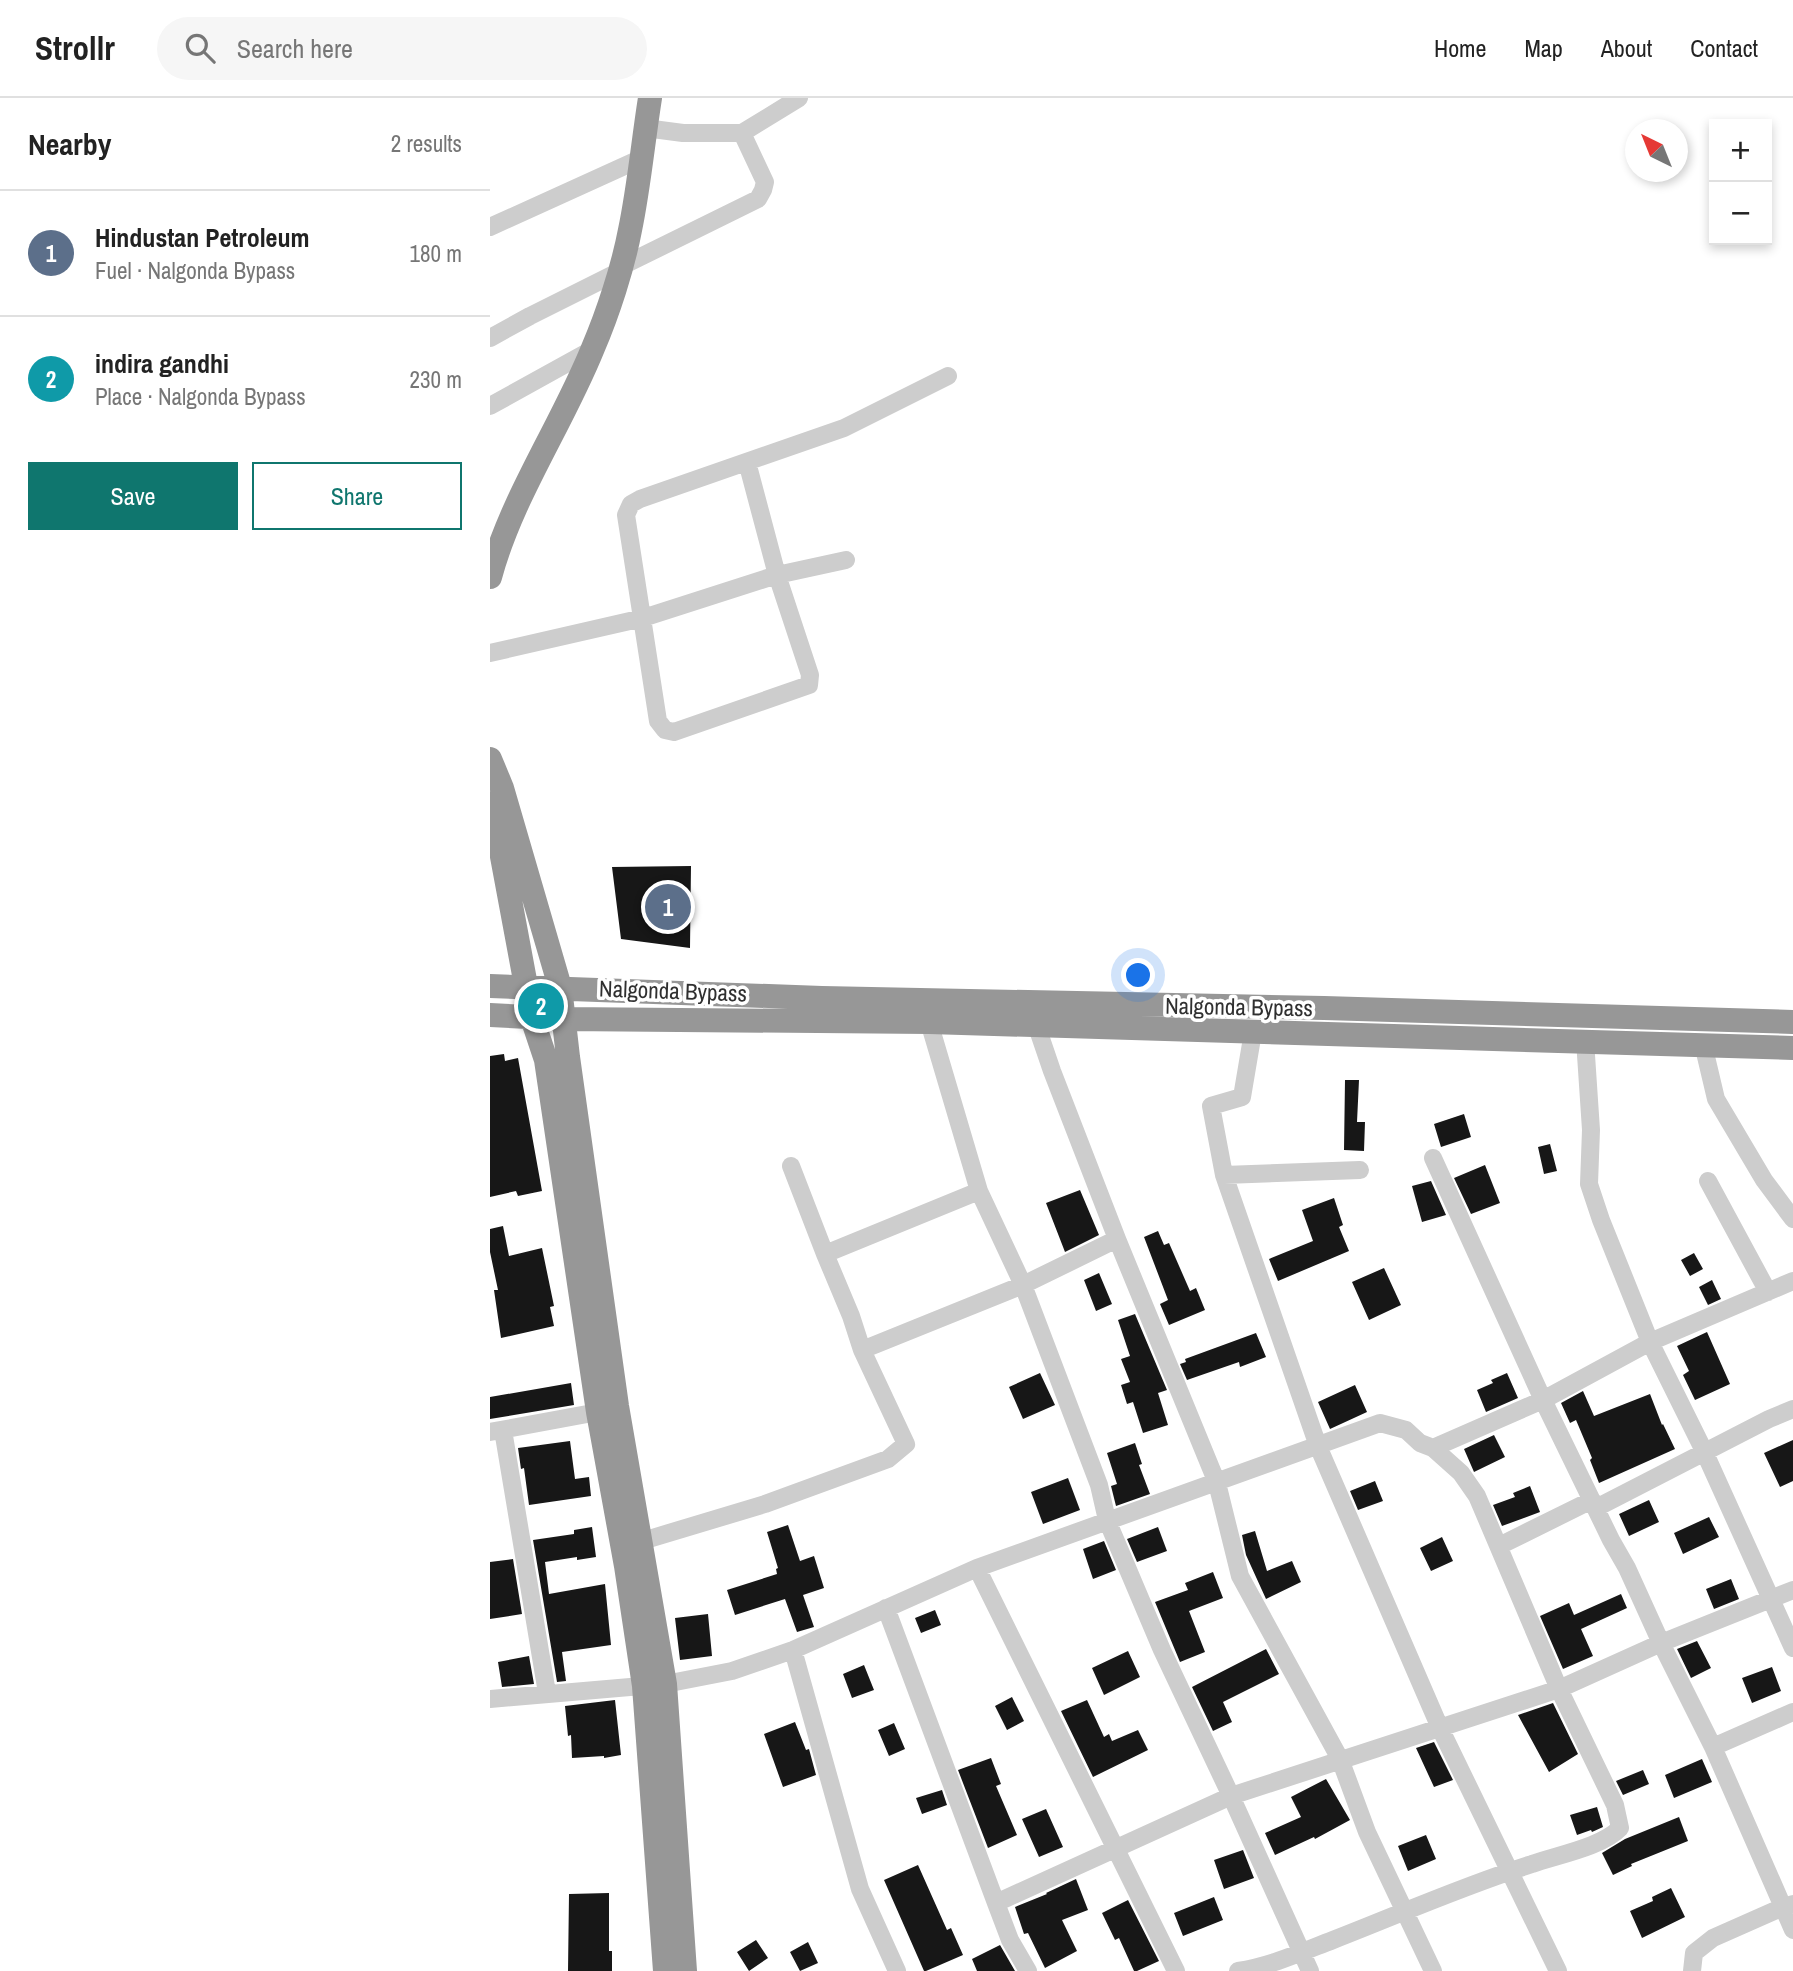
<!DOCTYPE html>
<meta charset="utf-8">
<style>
body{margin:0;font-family:"Archivo Narrow",sans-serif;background:#f6f6f6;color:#222}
.controls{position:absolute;right:21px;top:21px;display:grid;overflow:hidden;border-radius:0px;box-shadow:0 4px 10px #0003}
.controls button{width:63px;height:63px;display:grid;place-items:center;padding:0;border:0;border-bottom:2px solid #e0e0e0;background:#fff;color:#222;font:35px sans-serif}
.compass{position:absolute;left:1135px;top:21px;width:63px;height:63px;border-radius:50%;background:#fff;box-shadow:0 4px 10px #0003;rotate:317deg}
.you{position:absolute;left:649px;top:878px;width:24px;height:24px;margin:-18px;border:5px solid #fff;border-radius:50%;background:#1a73e8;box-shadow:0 0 0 10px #1a73e833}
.badge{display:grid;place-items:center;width:46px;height:46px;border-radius:50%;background:#0f766e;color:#fff;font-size:23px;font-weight:700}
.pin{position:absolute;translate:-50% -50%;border:4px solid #fff;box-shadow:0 2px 7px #0006}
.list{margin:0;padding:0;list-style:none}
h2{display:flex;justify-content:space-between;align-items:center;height:91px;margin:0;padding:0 28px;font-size:30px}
h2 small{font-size:23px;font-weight:400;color:#767676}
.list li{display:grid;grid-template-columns:46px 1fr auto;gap:21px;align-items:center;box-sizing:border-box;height:126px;padding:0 28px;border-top:2px solid #e0e0e0}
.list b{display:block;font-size:26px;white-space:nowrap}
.list p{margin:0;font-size:23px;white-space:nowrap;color:#767676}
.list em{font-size:23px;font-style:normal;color:#767676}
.actions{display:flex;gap:14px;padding:21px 28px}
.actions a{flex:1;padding:16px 0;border:2px solid #0f766e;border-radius:0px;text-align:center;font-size:24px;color:#0f766e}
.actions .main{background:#0f766e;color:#fff}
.icon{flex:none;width:38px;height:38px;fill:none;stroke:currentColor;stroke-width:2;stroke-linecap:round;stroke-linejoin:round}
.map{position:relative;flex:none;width:1303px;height:1873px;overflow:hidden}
header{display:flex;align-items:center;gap:42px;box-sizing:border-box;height:98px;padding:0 35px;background:#fff;border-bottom:2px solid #e0e0e0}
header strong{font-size:33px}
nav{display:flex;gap:38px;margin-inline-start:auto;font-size:24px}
.search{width:490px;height:63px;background:#f6f6f6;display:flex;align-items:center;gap:18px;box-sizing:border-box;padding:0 24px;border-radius:38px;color:#767676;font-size:26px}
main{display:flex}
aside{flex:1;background:#fff}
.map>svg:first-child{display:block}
.building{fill:#171717}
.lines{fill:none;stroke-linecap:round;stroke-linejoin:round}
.minor{stroke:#cdcdcd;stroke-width:18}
.highway{stroke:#979797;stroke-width:24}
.labels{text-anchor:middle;stroke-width:7;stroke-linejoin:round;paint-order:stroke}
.street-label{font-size:23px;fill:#303030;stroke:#fff}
</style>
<header>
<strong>Strollr</strong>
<div class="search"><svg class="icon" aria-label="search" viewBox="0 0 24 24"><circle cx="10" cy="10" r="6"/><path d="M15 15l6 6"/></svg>Search here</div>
<nav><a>Home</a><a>Map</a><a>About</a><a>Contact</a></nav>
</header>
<main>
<aside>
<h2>Nearby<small>2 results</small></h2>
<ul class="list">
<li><span class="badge" style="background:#5c6f8a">1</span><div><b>Hindustan Petroleum</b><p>Fuel · Nalgonda Bypass</p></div><em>180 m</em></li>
<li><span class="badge" style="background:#0f9aa8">2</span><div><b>indira gandhi</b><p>Place · Nalgonda Bypass</p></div><em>230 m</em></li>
</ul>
<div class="actions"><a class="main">Save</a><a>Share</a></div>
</aside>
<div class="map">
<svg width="1303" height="1873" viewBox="0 0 1303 1873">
<rect width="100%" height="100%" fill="#fff"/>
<path class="building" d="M201,768L200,850L131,841L122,769Z
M14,956L15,963L28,960L52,1093L28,1098L26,1093L0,1099V958Z
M855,982H869L867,1024H875L874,1053L854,1052Z
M974,1016L981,1039L951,1049L944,1026Z
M1060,1046L1067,1073L1054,1076L1048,1049Z
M995,1067L1010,1105L981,1116L964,1080Z
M941,1083L956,1117L932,1124L922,1088Z
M590,1092L609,1137L575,1154L556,1105Z
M844,1100L853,1127L849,1129L859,1153L788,1183L779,1161L823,1143L812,1112Z
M13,1128L19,1158L52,1150L64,1208L60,1209L64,1228L11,1240L4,1192H8L0,1154V1131Z
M668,1133L674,1147L679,1145L700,1193L706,1190L715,1212L679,1227L670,1206L678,1202L654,1139Z
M1204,1155L1213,1171L1200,1178L1191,1162Z
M894,1170L911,1207L879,1222L862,1184Z
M609,1175L622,1206L606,1213L594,1182Z
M1222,1182L1231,1201L1218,1207L1209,1189Z
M645,1216L677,1292L668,1295L678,1327L653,1335L643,1304L637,1306L631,1287L640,1284L631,1261L640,1258L628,1222Z
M1217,1234L1240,1286L1205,1302L1193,1277L1199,1273L1187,1248Z
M766,1235L776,1259L750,1269L749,1264L697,1282L690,1266L696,1264L695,1261Z
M550,1275L565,1307L533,1321L519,1289Z
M1017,1275L1028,1300L996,1314L987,1292L1003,1285L1001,1282Z
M81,1285L84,1307L0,1321V1299Z
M865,1287L877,1314L840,1331L828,1304Z
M1093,1293L1104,1318L1160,1296L1172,1327L1173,1326L1185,1351L1109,1385L1100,1362L1102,1360L1086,1322L1080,1325L1071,1305Z
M1004,1337L1015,1359L984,1374L974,1351Z
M1303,1342V1383L1290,1389L1274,1355Z
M80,1343L85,1381L99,1379L101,1398L39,1407L34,1370L31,1371L28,1350Z
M645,1345L652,1366L649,1367L660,1396L626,1408L621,1388L627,1386L617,1355Z
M578,1380L590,1412L553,1426L541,1394Z
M885,1383L893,1403L868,1412L860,1393Z
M1040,1388L1050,1414L1012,1428L1003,1407L1025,1399L1023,1395Z
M1159,1402L1169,1424L1139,1438L1129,1416Z
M1219,1419L1229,1439L1193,1456L1184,1435Z
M298,1427L310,1463L324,1458L334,1490L313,1497L324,1529L307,1534L295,1501L245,1517L237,1492L287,1476L286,1471L288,1470L277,1434Z
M102,1429L106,1459L87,1462V1459L55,1464L59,1496L115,1486L121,1547L72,1554L76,1583L67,1584L43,1442L84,1436V1432Z
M668,1429L677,1453L647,1464L637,1441Z
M765,1433L777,1473L802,1463L811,1484L776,1501L756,1457L752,1437Z
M952,1439L963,1463L941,1473L930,1450Z
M614,1443L626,1472L603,1481L593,1451Z
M23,1461L32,1516L0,1521V1464Z
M723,1474L733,1500L699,1513L715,1554L690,1564L665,1504L698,1492L695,1485Z
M1241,1481L1249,1501L1224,1511L1216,1491Z
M1131,1496L1137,1510L1091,1531L1103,1558L1073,1571L1050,1518L1079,1505L1084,1517Z
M445,1512L451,1527L431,1535L425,1520Z
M218,1516L222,1558L190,1562L185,1520Z
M1207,1543L1221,1570L1201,1580L1187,1551Z
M776,1551L789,1576L733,1604L742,1624L723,1633L702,1589Z
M638,1553L650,1579L614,1597L602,1570Z
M39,1558L44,1586L12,1589L8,1564Z
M374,1567L384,1592L362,1600L353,1576Z
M1282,1569L1291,1593L1262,1605L1252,1580Z
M522,1599L534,1623L517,1632L505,1608Z
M125,1602L131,1657L114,1660V1658L82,1660L81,1637L78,1638L75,1608Z
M597,1602L614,1639L619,1636L622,1643L648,1632L658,1652L603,1679L571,1613Z
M1063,1605L1088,1656L1059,1674L1028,1617Z
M305,1624L316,1652L319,1651L326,1677L293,1689L274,1636Z
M404,1625L415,1651L399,1658L388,1632Z
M944,1644L963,1682L944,1689L926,1650Z
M501,1660L511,1686L506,1688L527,1737L498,1750L468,1672Z
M1212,1661L1222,1684L1184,1700L1175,1677Z
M1153,1672L1159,1686L1133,1697L1126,1683Z
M836,1681L860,1722L825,1741L824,1739L785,1757L775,1735L811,1719L801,1699Z
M452,1692L457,1707L432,1716L426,1700Z
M1107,1709L1113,1729L1102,1734L1101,1732L1087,1737L1080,1717Z
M556,1711L573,1749L549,1759L532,1721Z
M1189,1719L1198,1743L1141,1766L1142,1768L1123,1777L1112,1755L1135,1741Z
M936,1737L946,1761L918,1773L908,1748Z
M753,1752L764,1780L734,1791L724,1762Z
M428,1767L457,1832L461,1830L473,1857L436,1873H434L394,1782Z
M586,1781L598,1812L572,1822L587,1853L555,1870L538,1835L534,1836L525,1809L557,1796L556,1795Z
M1181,1790L1195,1819L1152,1840L1140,1813L1163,1803L1162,1799Z
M119,1795V1853H122V1873H78L79,1796Z
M724,1799L733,1822L693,1838L684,1815Z
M638,1802L669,1863L647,1873H644L629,1840L625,1842L612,1815Z
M266,1842L278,1860L259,1873L247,1854Z
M318,1844L328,1865L310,1873L300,1854Z
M510,1847L525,1873H487L482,1861Z"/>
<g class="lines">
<path class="minor" d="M155,30L193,35H252L309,0
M0,129L152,60
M130,169L268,101L273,92L275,84L252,35
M0,240L40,218L128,174
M0,308L103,251
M257,364L287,477L320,577L319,587L184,634L175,632L168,623L136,417L141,406L150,401L354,330L458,278
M0,555L153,520L287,477L356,462
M439,924L489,1093L335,1156L361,1218L372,1252L533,1187L627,1141
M547,929L562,973L627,1141L727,1385L750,1478L850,1661L877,1734L943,1873
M763,934L752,999L721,1008L734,1077L828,1348L950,1630L1068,1873
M1095,942L1101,1032L1099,1086L1111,1122L1160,1244L1303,1183
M1213,946L1226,1001L1274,1082L1303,1121
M301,1068L335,1156
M734,1077L870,1072
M1218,1083L1278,1194
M489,1093L533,1187L609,1387L617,1422L672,1552L741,1698L820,1873
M13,1332L57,1595
M0,1334L108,1314
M1106,1410L1279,1321L1303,1311
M149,1444L275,1406L398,1361L416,1346L372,1252
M1009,1448L1102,1402
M487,1470L686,1873
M396,1510L506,1805L520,1842L538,1873
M1303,1550L1214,1353L1160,1244L1053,1302L1121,1442L1137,1470L1171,1545L1223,1649L1303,1614
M303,1552L370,1791L407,1873
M0,1601L175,1586L242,1573L303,1552L487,1470L890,1325L916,1332L930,1345L943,1350L1053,1302L943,1060
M506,1805L741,1698L1069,1591L1171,1545L1303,1492
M1303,1806L1293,1809L1303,1832
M748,1873C781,1868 812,1854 843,1842C910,1816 975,1787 1042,1766C1067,1757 1112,1749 1130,1730L1125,1707L1069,1591L987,1398L971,1375L943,1350
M1202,1873L1204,1855L1223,1840L1293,1809L1223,1649"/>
<path class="highway" d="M0,479C22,398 72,327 103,250C118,215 133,169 140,132C149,89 153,44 160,0
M0,661L12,690L70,889L78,959L127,1308L175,1586L195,1873
M2,705L42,920L56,962L108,1314L136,1468L154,1588L175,1873
M0,888L332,900L834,910L1303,924
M0,917L75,921L439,924L1303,950"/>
</g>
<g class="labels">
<g class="street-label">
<text transform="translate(183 893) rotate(2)" y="8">Nalgonda Bypass</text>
<text transform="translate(749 909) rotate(1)" y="8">Nalgonda Bypass</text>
</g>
</g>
</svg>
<div class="controls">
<button>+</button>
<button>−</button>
</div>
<svg class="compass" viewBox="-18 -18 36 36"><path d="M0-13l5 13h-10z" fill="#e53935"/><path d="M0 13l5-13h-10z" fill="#767676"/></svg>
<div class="you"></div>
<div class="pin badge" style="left:178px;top:809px;background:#5c6f8a">1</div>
<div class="pin badge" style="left:51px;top:908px;background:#0f9aa8">2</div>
</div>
</main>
